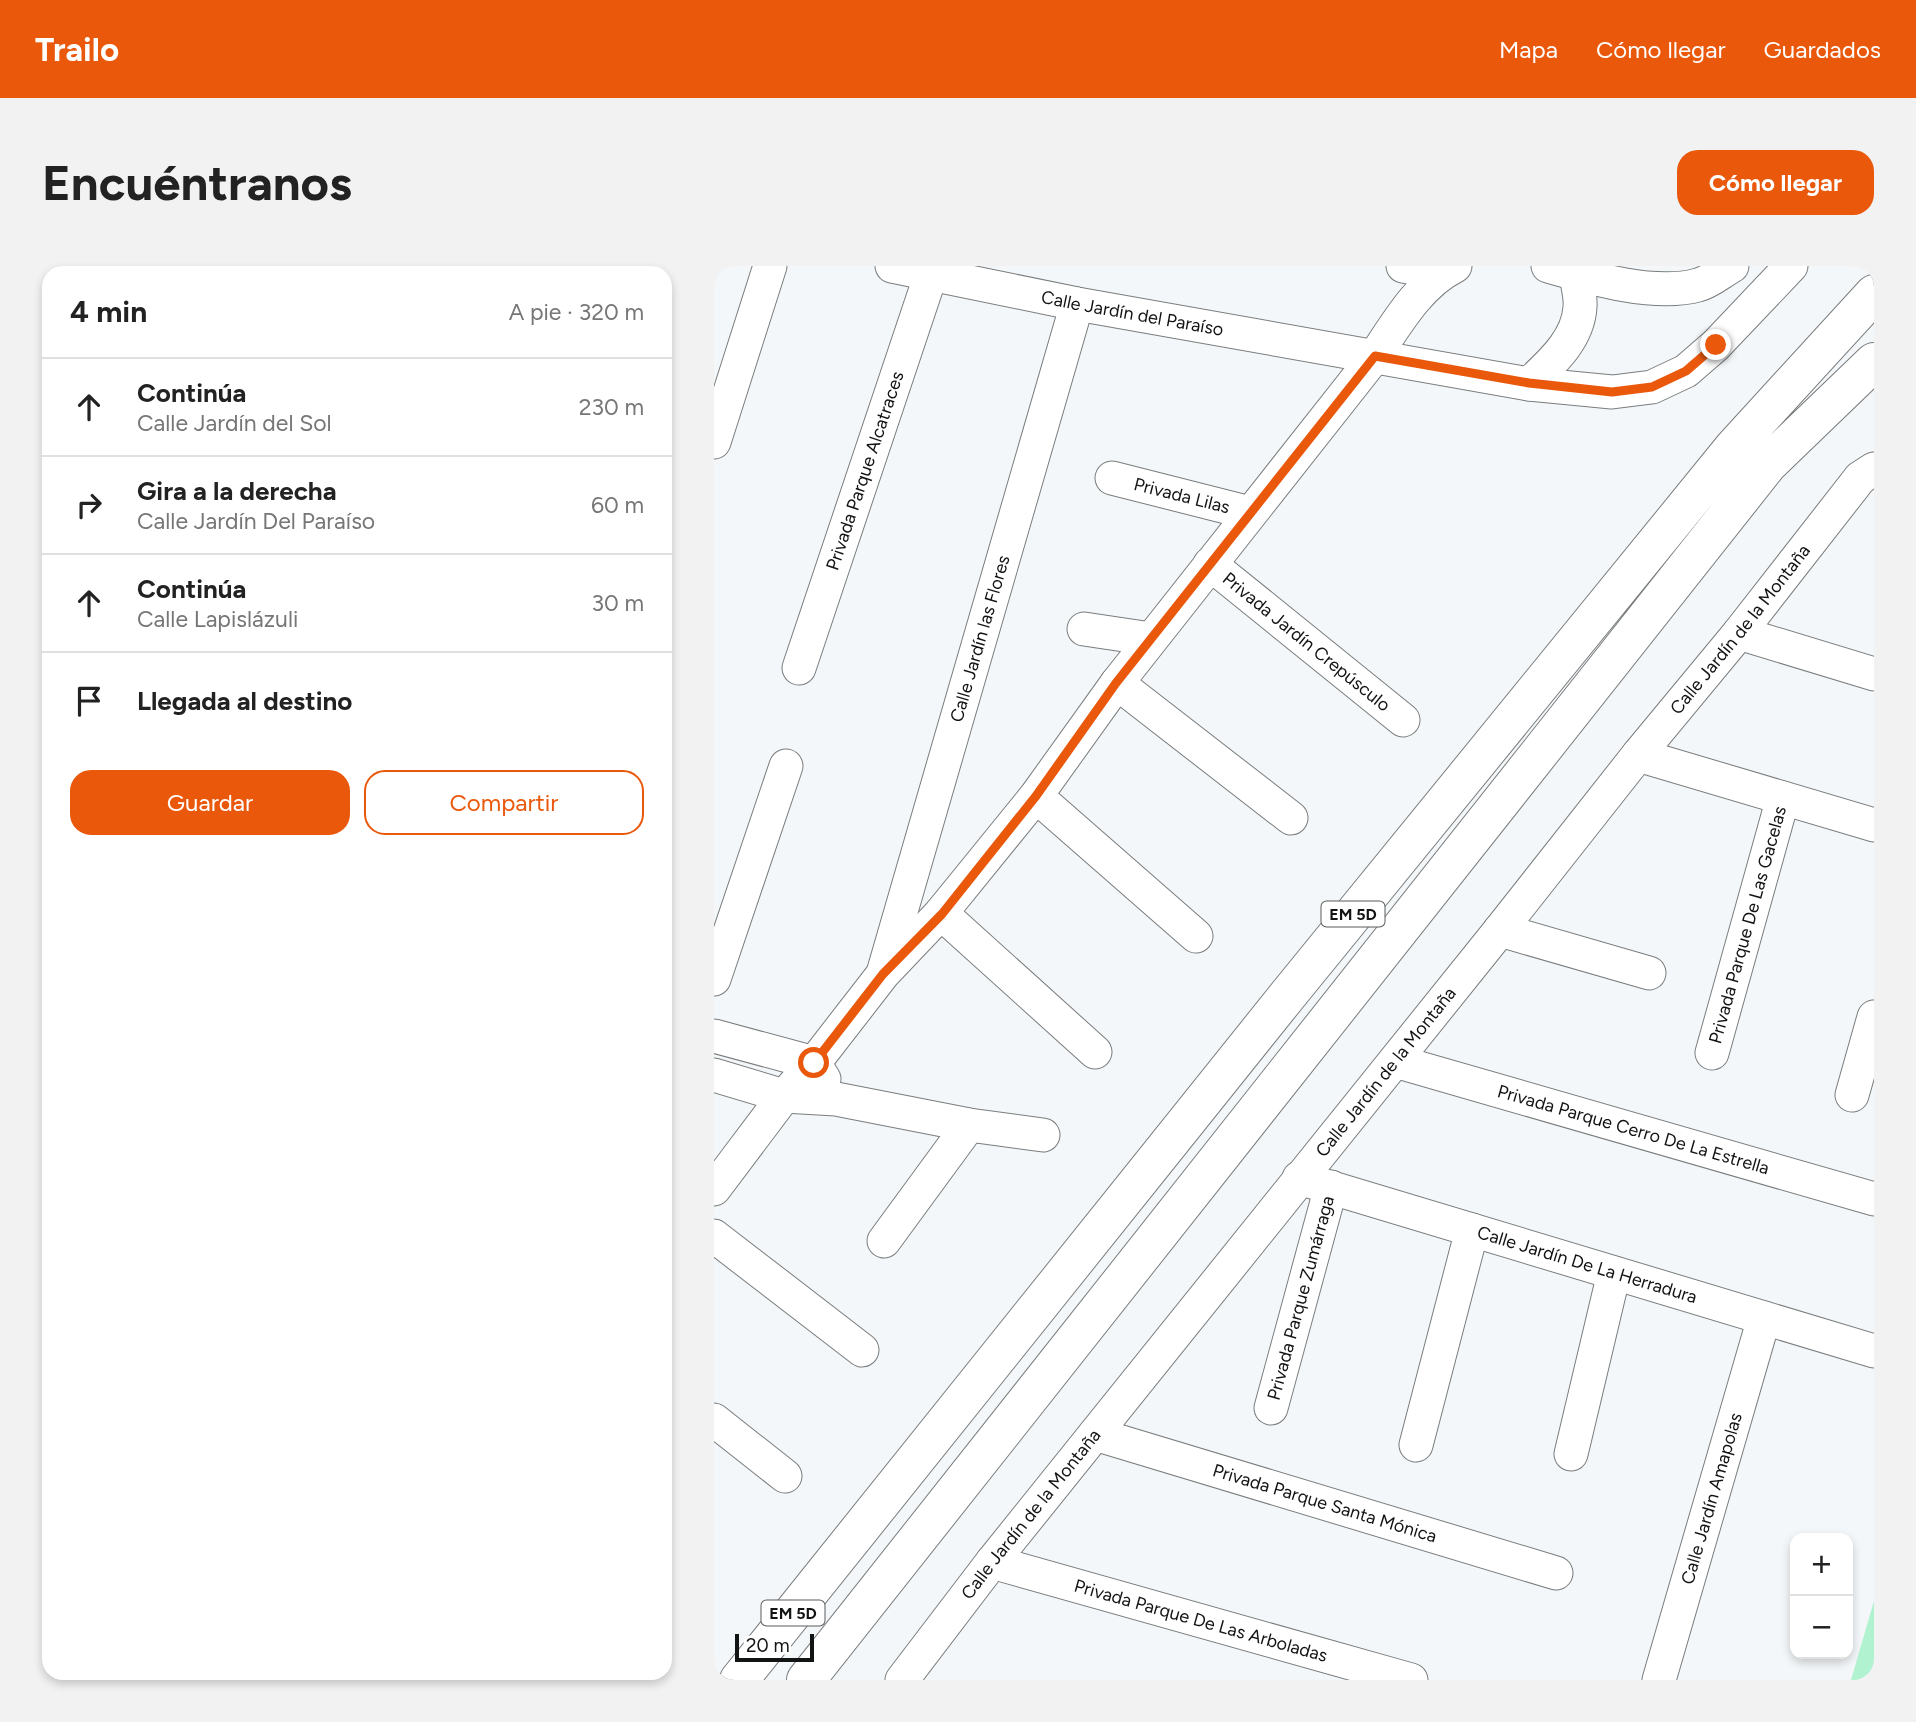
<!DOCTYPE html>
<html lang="es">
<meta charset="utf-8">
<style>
body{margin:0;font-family:Figtree,sans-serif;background:#f2f2f2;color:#222}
.controls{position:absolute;right:21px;bottom:21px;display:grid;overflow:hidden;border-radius:14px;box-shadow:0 4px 10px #0003}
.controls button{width:63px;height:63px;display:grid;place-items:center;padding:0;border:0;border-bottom:2px solid #e0e0e0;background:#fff;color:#222;font:35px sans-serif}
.scale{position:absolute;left:21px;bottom:18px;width:79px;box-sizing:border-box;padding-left:7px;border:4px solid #121313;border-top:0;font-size:19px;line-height:24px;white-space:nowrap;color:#121313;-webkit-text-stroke:5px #fff;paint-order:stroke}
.stop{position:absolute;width:21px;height:21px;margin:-16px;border:5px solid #ea580c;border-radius:50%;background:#fff}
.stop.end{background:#ea580c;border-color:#fff;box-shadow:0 2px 7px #0008}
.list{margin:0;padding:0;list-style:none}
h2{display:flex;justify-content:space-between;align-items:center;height:91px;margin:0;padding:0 28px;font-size:30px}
h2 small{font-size:23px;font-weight:400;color:#767676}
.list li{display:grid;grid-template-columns:46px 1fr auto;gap:21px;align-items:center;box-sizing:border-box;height:98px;padding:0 28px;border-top:2px solid #e0e0e0}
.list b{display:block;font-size:26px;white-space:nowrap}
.list p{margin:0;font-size:23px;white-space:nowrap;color:#767676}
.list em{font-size:23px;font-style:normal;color:#767676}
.actions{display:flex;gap:14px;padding:21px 28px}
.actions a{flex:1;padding:16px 0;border:2px solid #ea580c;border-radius:21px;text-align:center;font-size:24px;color:#ea580c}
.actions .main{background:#ea580c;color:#fff}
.icon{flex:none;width:38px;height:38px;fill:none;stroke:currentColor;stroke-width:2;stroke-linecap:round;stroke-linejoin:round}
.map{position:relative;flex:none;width:1160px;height:1414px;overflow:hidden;border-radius:21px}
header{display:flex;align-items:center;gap:42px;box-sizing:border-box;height:98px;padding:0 35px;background:#ea580c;color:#fff}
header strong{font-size:33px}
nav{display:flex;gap:38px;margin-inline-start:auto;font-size:24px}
.intro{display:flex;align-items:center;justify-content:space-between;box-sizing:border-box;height:168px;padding:0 42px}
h1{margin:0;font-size:49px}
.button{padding:18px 32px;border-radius:21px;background:#ea580c;color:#fff;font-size:24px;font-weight:700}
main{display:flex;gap:42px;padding:0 42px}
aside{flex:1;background:#fff;border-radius:21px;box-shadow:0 4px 10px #0003}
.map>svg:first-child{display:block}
.green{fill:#b1f2d0}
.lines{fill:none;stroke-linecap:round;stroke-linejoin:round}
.minor-casing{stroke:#7a7d7e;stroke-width:35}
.highway-casing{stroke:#7a7d7e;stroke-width:40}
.minor{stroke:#fff;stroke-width:33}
.highway{stroke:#fff;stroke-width:38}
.route{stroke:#ea580c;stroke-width:9}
.labels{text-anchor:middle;stroke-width:5;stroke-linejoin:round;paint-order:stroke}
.shield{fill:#fff;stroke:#595a5a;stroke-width:2}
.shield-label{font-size:16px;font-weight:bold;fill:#121313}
.street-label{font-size:18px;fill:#121313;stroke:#fff}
</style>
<header>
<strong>Trailo</strong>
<nav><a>Mapa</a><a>Cómo llegar</a><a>Guardados</a></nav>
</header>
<div class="intro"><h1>Encuéntranos</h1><a class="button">Cómo llegar</a></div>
<main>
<aside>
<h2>4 min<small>A pie · 320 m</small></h2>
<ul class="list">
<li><svg class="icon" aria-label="ahead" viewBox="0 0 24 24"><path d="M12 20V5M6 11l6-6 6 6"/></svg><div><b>Continúa</b><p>Calle Jardín del Sol</p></div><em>230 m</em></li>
<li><svg class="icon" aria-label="right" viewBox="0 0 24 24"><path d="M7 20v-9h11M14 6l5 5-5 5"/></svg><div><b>Gira a la derecha</b><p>Calle Jardín Del Paraíso</p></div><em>60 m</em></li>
<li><svg class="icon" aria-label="ahead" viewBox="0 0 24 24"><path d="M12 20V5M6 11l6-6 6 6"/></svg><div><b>Continúa</b><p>Calle Lapislázuli</p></div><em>30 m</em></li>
<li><svg class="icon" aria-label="arrive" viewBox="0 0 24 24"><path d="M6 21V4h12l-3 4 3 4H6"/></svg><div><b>Llegada al destino</b></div></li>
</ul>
<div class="actions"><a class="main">Guardar</a><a>Compartir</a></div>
</aside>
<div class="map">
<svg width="1160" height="1414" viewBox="0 0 1160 1414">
<rect width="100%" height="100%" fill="#f4f7f9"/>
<path class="green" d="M1160,1335V1414H1137Z"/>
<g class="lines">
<g class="minor-casing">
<g id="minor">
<path id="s1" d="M178,0L363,38L815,118L898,126L938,121L972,105L1002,79L1077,0"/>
<path d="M689,0L727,7"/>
<path d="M834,0C876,12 941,31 984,19C996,16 1007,6 1018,0"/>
<path d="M815,118C837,97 864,74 866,41C867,30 863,18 862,8"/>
<path d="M0,176L56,0"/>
<path id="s2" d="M398,212L536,247"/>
<path id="s3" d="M496,298L689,454"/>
<path d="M370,363L437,373"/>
<path d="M1025,367L1160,408"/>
<path id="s4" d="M85,402L217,8"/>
<path d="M403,417L577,552"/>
<path d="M924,489L1160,559"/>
<path d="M322,530L482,670"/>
<path d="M227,647L381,786"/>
<path d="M786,664L935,707"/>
<path id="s5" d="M170,704L363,38"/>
<path d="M0,713L72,500"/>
<path d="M0,770L100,797L110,813"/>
<path id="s6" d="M998,787L1069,532"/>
<path id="s7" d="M681,795L1160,933"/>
<path d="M0,809L70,830L122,833L255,859L329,869"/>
<path d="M1138,829L1160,751"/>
<path id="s8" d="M585,912L1160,1085"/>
<path d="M0,923L70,830L100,797L169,708L227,647L322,530L403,417L661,90C683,57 705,18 741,0"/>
<path d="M0,970L148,1084"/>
<path d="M170,975L255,859"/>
<path id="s9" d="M557,1142L617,921"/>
<path d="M0,1154L71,1210"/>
<path id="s10" d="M381,1168L842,1307"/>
<path d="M702,1179L758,964"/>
<path d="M857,1188L900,1007"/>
<path id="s11" d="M278,1296L697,1414"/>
<path id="s12" d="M188,1414L278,1296L786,664L924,489L1025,367L1146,212L1160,203"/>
<path id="s13" d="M945,1414L1050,1052"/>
</g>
</g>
<g class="highway-casing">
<path id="highway" d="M25,1414L573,730L1020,181L1160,28
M92,1414L1054,198L1160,96"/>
</g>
<use href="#minor" class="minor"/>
<use href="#highway" class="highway"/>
</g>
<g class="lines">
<path class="route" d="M100,797L169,708L228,648L322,530L402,417L661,90L815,117L898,126L938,121L972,105L1002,79"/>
</g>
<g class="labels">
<g class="shield">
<rect x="607.5" y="635.5" width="63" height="25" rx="5"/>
<rect x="47.5" y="1334.5" width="63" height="25" rx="5"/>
</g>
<g class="shield-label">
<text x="639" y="654">EM 5D</text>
<text x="79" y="1353">EM 5D</text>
</g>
<g class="street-label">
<text dy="6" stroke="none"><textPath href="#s1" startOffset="245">Calle Jardín del Paraíso</textPath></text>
<text dy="6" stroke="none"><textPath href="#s4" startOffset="208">Privada Parque Alcatraces</textPath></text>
<text dy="6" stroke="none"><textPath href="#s2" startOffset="72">Privada Lilas</textPath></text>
<text dy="6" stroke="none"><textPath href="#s12" startOffset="1344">Calle Jardín de la Montaña</textPath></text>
<text dy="6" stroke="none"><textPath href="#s5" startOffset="345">Calle Jardín las Flores</textPath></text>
<text dy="6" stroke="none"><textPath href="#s3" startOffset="124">Privada Jardín Crepúsculo</textPath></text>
<text dy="6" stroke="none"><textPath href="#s6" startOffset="133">Privada Parque De Las Gacelas</textPath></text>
<text dy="6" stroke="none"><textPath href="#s12" startOffset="777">Calle Jardín de la Montaña</textPath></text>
<text dy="6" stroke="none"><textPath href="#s7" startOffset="248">Privada Parque Cerro De La Estrella</textPath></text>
<text dy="6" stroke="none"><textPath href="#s8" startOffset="301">Calle Jardín De La Herradura</textPath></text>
<text dy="6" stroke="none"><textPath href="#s9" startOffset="114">Privada Parque Zumárraga</textPath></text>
<text dy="6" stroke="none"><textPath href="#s13" startOffset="189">Calle Jardín Amapolas</textPath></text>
<text dy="6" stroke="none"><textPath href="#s10" startOffset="240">Privada Parque Santa Mónica</textPath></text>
<text dy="6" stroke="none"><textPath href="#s12" startOffset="210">Calle Jardín de la Montaña</textPath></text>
<text dy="6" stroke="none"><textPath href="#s11" startOffset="217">Privada Parque De Las Arboladas</textPath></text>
</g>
</g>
</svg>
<div class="controls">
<button>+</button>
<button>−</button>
</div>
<div class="scale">20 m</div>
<div class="stop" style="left:100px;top:797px"></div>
<div class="stop end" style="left:1002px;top:79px"></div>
</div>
</main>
